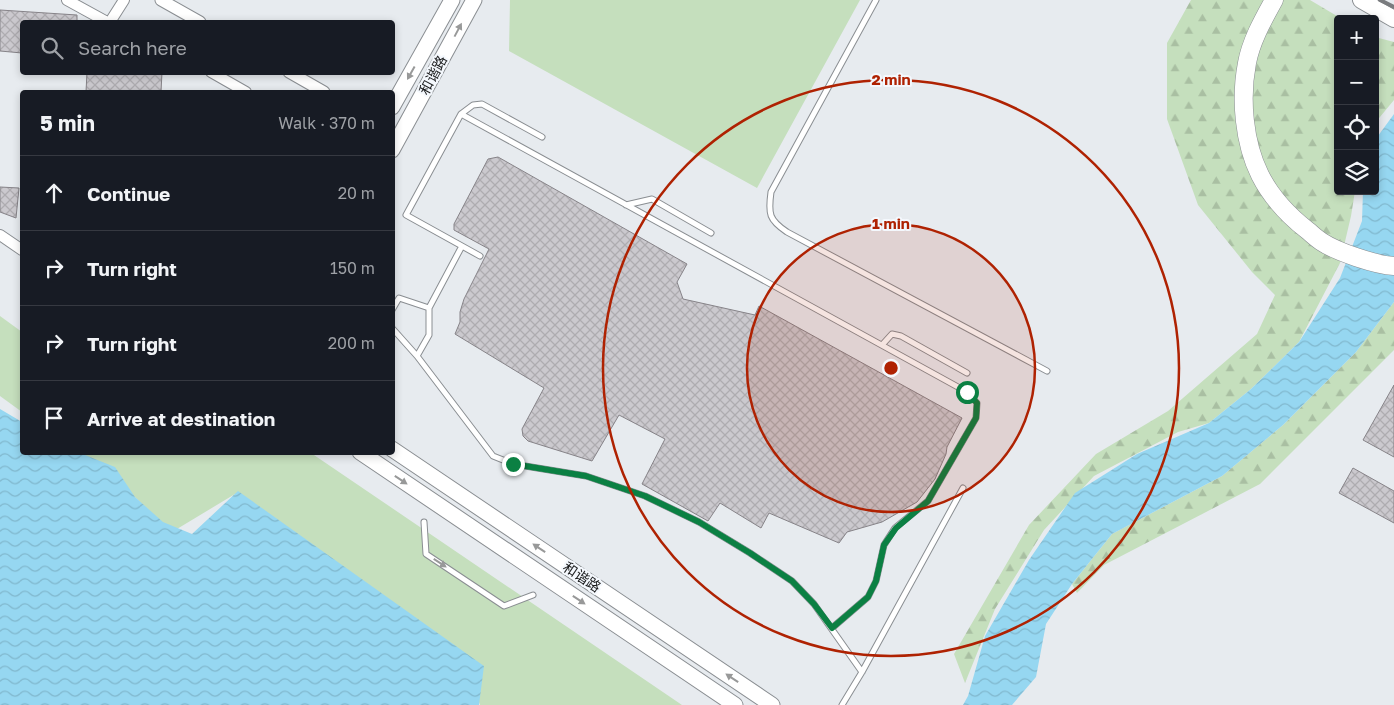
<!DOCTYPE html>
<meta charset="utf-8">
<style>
body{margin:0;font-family:"Golos Text","Noto Sans SC",sans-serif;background:#20242c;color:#f1f3f6}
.controls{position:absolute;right:15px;top:15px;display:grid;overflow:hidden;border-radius:5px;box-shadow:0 2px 8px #0003}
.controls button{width:45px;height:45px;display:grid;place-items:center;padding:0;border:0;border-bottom:1px solid #363941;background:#171b24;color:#f1f3f6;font:25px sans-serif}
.stop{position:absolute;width:15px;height:15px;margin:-11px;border:4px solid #0b8043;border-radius:50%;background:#fff}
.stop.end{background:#0b8043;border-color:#fff;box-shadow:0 1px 5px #0008}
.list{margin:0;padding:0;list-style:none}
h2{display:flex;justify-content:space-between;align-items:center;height:65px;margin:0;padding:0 20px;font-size:21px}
h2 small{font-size:16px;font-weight:400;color:#9ea1a6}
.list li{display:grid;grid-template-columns:32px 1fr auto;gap:15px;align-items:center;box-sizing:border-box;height:75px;padding:0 20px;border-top:1px solid #363941}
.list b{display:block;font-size:19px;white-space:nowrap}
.list em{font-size:16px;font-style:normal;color:#9ea1a6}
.icon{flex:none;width:28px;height:28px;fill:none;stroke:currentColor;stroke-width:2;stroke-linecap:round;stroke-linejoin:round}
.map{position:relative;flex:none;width:1394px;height:705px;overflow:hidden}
.search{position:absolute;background:#171b24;box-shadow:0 2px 8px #0003;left:20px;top:20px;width:375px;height:55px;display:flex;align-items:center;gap:12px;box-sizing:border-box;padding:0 18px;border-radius:5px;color:#9ea1a6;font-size:19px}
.panel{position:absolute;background:#171b24;box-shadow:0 2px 8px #0003;left:20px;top:90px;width:375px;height:365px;border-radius:5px}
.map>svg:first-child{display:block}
.green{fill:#c5dfbd}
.forest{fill:url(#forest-firs)}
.water{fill:url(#water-waves)}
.building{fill:url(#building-cross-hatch);stroke:#868388}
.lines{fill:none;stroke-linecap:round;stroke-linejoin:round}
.service-casing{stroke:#8a8e92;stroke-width:7}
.minor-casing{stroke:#8a8e92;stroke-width:12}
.tertiary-casing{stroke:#8a8e92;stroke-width:13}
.primary-casing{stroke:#8a8e92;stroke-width:17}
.trunk-casing{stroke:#8a8e92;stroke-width:18}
.motorway-casing{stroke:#8a8e92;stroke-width:19}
.service{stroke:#fff;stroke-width:5}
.minor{stroke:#fff;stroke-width:10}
.tertiary{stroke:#fff;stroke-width:11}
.primary{stroke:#fff;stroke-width:15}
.trunk{stroke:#fff;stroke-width:16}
.motorway{stroke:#fff;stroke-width:18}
.rail{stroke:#7a7c7f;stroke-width:4}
.oneway{fill:#989999}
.route{stroke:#0b8043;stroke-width:6}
.ring{fill:none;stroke:#af2202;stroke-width:2.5}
.labels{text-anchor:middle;stroke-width:4;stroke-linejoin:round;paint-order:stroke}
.street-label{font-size:14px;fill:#1b1c1d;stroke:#f4f8fd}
.centre{fill:#af2202;stroke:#f4f8fd;stroke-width:2.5}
.ring-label{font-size:15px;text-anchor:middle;font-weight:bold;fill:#af2202;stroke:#f4f8fd;stroke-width:4;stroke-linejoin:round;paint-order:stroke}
</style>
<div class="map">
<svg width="1394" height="705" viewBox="0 0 1394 705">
<defs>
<pattern id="forest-firs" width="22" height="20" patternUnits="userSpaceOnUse" patternTransform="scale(1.25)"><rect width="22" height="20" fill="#c5dfbd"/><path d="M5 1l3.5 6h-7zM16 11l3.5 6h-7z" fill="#a9bfa2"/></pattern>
<pattern id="water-waves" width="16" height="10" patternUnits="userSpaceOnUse" patternTransform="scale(1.25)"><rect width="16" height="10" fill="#96d7f1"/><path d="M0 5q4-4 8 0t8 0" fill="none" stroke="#81b8ce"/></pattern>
<pattern id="building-cross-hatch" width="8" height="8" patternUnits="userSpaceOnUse" patternTransform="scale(1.25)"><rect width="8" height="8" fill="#cbc9ce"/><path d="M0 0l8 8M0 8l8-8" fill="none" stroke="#aeacb0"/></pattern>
</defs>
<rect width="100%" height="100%" fill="#e7ebef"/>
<path class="green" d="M510,0H860L757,188L509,51Z
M0,316L22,332V412L0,396Z
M81,453H311L682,705H480L466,663L235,494L172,532L104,468Z"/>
<path class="forest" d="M1191,0H1310L1342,19H1338V191H1355L1351,216L1340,263L1299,342L1251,389L1209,423L1178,432L1094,476L1044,530L995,609L965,683L954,654L1029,525L1096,454L1168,411L1257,334L1275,295L1252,272L1198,205L1167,119V43Z
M1375,37L1394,42V100L1375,123Z
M1394,302V350L1260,484L1104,565L1077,593L1072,584L1112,534L1222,476L1283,425L1356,352Z"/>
<path class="water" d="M1394,114V302L1356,352L1283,425L1222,476L1112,534L1072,584L1046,624L1036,677L1012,705H963L968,696L985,636L1029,560L1075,493L1137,454L1209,423L1251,389L1299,342L1340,278L1362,221L1363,191H1375V140Z
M0,409L22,422V452L80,453L115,467L135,497L163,522L192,534L238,491L484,666L479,705H0Z"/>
<path class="building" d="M0,10L77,15V22H22V53L0,51Z
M87,72H162L161,92H86Z
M498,157L687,264L677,282L683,299L755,315L759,306L962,418L947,447L946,454L935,479L917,502L882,522L847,532L839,543L769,513L761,528L720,503L708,521L642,484L665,439L619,415L592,461L528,441L523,436L522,429L544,388L455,334L460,322V312L464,299L489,249L454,230V224L488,159Z
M0,187L19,188L16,218L0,212Z
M1394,385V457L1363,440Z
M1353,468L1394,491V523L1339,493Z"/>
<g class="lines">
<g class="service-casing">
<path id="service" d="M876,0L771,192C768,214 769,220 787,232L1047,371
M461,114L473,105L482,104L542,137
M626,205L652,199L711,233
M462,246L429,308V335L417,356L493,456L513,464L586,476L645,496L699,522L750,553L792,581L814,604L862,672
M480,256L406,215L461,114L967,392L977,403L976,418L928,501L895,528L884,545L876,581L868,597L832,628
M392,310L399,298L429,308
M392,328L417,356
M882,345L892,334L901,336L967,373
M424,522L426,554L504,606L533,595
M842,705L862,672L963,488"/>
</g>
<g class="minor-casing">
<path id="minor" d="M67,0L107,22
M110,22L124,0
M211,72L246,92
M0,235L22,250"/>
</g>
<g class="tertiary-casing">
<path id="tertiary" d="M161,0L200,22
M289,72L324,92"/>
</g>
<g class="primary-casing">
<path id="primary" d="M392,107L452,0
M392,150L474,0
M392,449L772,705
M360,452L735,705"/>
</g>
<g class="trunk-casing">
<path id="trunk" d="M1361,0L1394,19"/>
</g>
<g class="motorway-casing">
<path id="motorway" d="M1274,0C1263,20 1251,41 1247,63C1240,99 1244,143 1260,175C1271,197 1288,215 1307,230C1312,234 1317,239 1322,242C1337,252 1376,265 1394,266"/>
</g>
<use href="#service" class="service"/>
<use href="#minor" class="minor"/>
<use href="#tertiary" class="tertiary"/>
<use href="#primary" class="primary"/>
<use href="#trunk" class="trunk"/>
<use href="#motorway" class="motorway"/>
<path class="rail" d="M1380,0L1394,7"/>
</g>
<defs><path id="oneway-solid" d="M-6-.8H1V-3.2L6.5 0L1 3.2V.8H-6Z" transform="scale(1.25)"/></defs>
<g class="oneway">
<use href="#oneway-solid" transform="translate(458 30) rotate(-62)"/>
<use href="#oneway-solid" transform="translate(411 73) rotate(119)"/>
<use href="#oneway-solid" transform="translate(401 480) rotate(34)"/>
<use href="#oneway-solid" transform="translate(539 548) rotate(-146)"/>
<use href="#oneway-solid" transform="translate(440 563) rotate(33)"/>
<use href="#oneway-solid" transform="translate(579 600) rotate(34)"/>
<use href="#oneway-solid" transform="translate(732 678) rotate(-146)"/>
</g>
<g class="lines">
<path class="route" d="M513,464L586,476L645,496L699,522L750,553L792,581L814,604L832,628L868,597L876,581L884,545L896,528L928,501L976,418L977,403L967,392"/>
</g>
<circle cx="891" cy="368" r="144" fill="#af2202" fill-opacity=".12"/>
<g class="ring">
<circle cx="891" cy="368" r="144"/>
<circle cx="891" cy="368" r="288"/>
</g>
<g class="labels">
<g class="street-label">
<text transform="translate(433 75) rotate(-62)" y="5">和谐路</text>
<text transform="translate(582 577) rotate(34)" y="5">和谐路</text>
</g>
</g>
<circle cx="891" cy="368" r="8" class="centre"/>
<g class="ring-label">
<text x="891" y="85">2 min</text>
<text x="891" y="229">1 min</text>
</g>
</svg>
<div class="controls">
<button>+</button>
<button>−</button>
<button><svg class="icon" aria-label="locate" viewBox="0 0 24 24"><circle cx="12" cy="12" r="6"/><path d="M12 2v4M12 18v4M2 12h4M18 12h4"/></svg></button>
<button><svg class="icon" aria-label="layers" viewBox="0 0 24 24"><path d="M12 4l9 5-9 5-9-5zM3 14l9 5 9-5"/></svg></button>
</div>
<div class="stop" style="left:967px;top:392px"></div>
<div class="stop end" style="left:513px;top:464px"></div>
<div class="search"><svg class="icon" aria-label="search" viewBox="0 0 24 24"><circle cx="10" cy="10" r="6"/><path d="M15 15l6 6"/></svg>Search here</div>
<section class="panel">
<h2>5 min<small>Walk · 370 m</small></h2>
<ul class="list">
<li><svg class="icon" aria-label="ahead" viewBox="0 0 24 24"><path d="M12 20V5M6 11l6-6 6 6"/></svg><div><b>Continue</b></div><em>20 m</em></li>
<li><svg class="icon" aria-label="right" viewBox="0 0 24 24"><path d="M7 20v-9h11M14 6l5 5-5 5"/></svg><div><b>Turn right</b></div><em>150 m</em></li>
<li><svg class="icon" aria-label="right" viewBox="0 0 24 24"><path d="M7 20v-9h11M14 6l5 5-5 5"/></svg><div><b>Turn right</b></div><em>200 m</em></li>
<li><svg class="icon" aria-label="arrive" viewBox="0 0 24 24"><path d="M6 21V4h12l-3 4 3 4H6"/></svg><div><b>Arrive at destination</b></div></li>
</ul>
</section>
</div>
